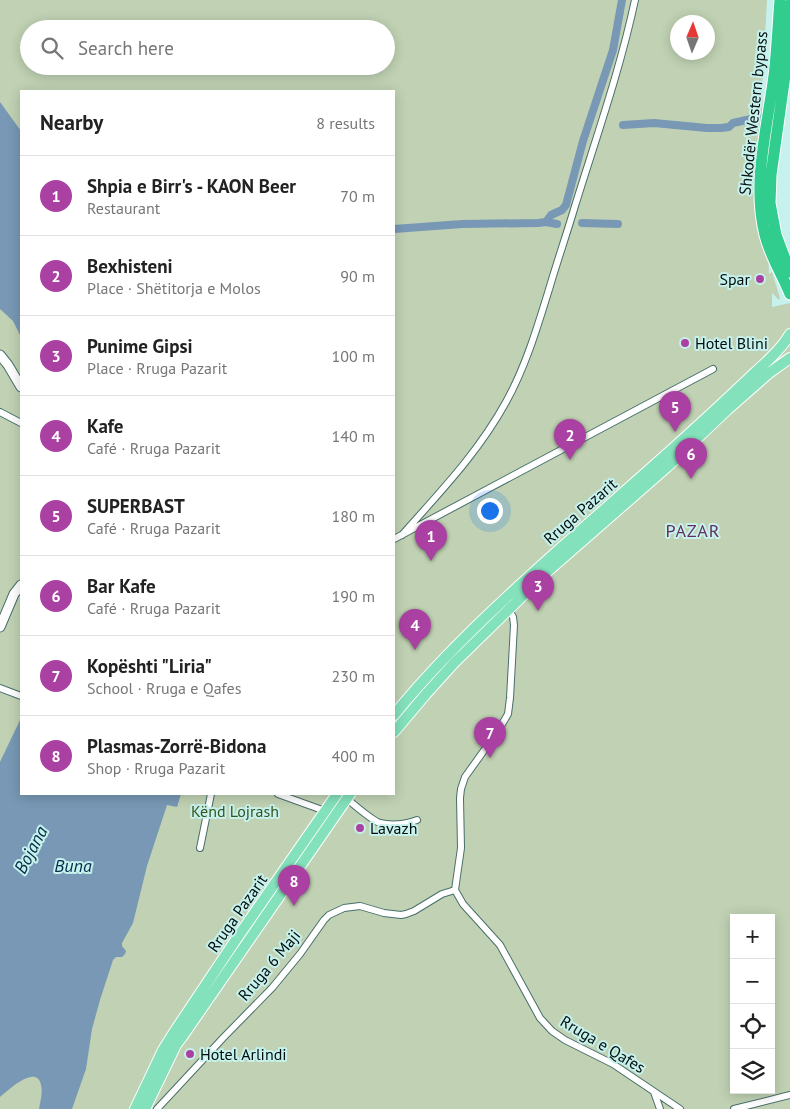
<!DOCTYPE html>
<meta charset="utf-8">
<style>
body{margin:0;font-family:"PT Sans",sans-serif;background:#f6f6f6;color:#222}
.controls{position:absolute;right:15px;bottom:15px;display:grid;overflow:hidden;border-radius:0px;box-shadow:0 2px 12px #0003}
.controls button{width:45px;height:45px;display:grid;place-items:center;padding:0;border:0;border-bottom:1px solid #e0e0e0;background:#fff;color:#222;font:25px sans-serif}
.compass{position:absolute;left:670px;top:15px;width:45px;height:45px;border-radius:50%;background:#fff;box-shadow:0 2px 12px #0003;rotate:2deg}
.you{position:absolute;left:489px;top:510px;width:18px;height:18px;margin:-12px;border:4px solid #fff;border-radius:50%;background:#1a73e8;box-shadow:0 0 0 8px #1a73e833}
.badge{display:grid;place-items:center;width:32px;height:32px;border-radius:50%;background:#aa41a2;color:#fff;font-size:16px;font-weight:700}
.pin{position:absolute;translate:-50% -41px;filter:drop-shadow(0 1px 2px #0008)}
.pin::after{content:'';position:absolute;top:26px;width:18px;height:15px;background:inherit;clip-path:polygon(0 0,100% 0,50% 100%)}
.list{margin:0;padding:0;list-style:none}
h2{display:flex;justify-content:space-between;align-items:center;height:65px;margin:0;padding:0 20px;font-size:21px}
h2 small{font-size:16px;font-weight:400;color:#767676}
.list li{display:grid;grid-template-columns:32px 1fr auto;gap:15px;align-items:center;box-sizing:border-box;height:80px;padding:0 20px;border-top:1px solid #e0e0e0}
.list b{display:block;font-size:19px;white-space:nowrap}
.list p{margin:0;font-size:16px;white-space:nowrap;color:#767676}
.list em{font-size:16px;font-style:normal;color:#767676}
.icon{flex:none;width:28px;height:28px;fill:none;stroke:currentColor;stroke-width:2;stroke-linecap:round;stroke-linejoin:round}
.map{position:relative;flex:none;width:790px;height:1109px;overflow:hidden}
.search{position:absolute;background:#fff;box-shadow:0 2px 12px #0003;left:20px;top:20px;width:375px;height:55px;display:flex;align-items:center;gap:12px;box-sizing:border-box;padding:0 18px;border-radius:28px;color:#767676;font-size:19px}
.panel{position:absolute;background:#fff;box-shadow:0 2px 12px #0003;left:20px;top:90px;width:375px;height:705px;border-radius:0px}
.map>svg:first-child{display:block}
.green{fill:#c0d2b3;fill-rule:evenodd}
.water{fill:#7898b5}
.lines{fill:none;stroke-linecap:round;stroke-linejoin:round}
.canal{stroke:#7898b5;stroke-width:8}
.street-casing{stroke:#486f6c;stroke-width:8}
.secondary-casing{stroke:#486f6c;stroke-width:11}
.primary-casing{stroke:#fff;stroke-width:12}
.highway-casing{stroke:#fff;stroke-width:13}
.street{stroke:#fff;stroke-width:6}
.secondary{stroke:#fff;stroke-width:9}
.primary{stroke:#83e1bb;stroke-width:10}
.highway{stroke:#30cd8e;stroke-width:11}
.poi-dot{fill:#aa41a2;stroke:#c6f1ec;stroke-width:2}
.labels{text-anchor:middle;stroke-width:4;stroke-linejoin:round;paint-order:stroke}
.street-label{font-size:16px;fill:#020e0d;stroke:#c6f1ec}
.poi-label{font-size:16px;fill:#020e0d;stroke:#c6f1ec;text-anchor:start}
.park-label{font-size:16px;fill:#37531d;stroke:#c6f1ec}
.neighbourhood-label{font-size:18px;letter-spacing:1px;fill:#622e5e;stroke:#c6f1ec}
.water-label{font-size:18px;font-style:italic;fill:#032c4a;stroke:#c6f1ec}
</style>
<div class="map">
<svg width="790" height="1109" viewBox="0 0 790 1109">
<rect width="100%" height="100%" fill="#c6f1ec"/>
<path class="green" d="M0,0H767L762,90L769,274L772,272L780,298L779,300L772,293V307L790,303V1109H0ZM678,22H708V52H678ZM29,29H386V66H29ZM21,91H394V794H21ZM734,918H771V1090H734Z"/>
<path class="water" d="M0,102L21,131V337L13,321L0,309Z
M21,718V794H181L177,807L167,805L147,866L133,923L122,943V946L126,951L125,954L122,957H116L113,960L100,1000L92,1029L86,1069L72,1109H39C40,1102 43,1093 41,1085C37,1063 7,1091 0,1097V762Z"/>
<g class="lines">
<path class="canal" d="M623,125L654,123L707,128H721L729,127L733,123L760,117
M546,222L557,224
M582,223L618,224
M394,229L462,224L538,223L546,222L551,215L562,210L566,205L583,141L613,50L622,0"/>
<g class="street-casing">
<path id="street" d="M0,412L21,423
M402,535C440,492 478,453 506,402C526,366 538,325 550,286C558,259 567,233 575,206C596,138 620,70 635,0
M394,539L713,369
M509,610L513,617L514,625L510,698L508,714L498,731L465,777L461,789L460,798L461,848L455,890L463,904L500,945L540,1018L552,1031L565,1040L613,1064L680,1109
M0,688L21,696
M278,794L325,811
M347,799C355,805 371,820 380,823C392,826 406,824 417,820
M200,848L211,794
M654,1092L660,1109
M157,1109L223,1038L272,988L300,954L324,920L329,915L344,908L360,906L384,913L401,915L406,914L414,911L442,894L455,890
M734,1109L790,1095"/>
</g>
<g class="secondary-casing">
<path id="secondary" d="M0,355L8,365L21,387
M0,627L14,594L21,585"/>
</g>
<g class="primary-casing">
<path id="primary" d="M394,715C432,668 476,625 521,584C573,536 627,490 679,443C703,421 726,400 749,378C764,364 780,351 790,334
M394,732L426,694L454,663L548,571L667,467L727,410L769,373L790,358
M135,1109L163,1050L175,1031L237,938L337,794
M145,1109L176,1045L182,1037L350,794"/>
</g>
<g class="highway-casing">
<path id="highway" d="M780,0C778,25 777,51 774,76C767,128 752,183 765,235C770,256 782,274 790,294
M790,4L785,75L771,175L770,203L776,235L790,272"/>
</g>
<use href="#street" class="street"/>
<use href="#secondary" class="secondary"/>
<use href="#primary" class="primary"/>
<use href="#highway" class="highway"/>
</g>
<g class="poi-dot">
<circle cx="760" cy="279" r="5"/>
<circle cx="685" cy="343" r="5"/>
<circle cx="360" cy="828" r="5"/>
<circle cx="190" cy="1054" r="5"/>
</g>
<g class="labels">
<g class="street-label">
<text transform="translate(753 113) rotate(-84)" y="6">Shkodër Western bypass</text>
<text transform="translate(580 511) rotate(-41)" y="6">Rruga Pazarit</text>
<text transform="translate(237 913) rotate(-55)" y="6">Rruga Pazarit</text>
<text transform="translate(269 965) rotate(-50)" y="6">Rruga 6 Maji</text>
<text transform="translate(603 1044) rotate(31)" y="6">Rruga e Qafes</text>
</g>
<g class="poi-label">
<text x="750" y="285" text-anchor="end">Spar</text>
<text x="695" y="349">Hotel Blini</text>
<text x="370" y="834">Lavazh</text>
<text x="200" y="1060">Hotel Arlindi</text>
</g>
<g class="park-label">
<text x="235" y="817">Kënd Lojrash</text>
</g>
<g class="neighbourhood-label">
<text x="693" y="537">PAZAR</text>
</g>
<g class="water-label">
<text transform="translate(31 850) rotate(-62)" y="6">Bojana</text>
<text x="73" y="872">Buna</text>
</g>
</g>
</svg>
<div class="controls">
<button>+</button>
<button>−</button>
<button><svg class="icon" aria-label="locate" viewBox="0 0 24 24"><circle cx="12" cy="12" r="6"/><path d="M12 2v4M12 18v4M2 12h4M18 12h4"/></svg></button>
<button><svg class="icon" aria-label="layers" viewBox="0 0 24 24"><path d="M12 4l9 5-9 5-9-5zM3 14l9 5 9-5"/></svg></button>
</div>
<svg class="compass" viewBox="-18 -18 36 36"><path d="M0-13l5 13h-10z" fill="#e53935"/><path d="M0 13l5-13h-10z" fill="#767676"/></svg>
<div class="you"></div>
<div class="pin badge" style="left:431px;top:561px">1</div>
<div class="pin badge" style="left:570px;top:460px">2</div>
<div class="pin badge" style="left:538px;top:611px">3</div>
<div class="pin badge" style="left:415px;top:650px">4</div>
<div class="pin badge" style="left:675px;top:432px">5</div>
<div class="pin badge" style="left:691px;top:479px">6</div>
<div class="pin badge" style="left:490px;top:758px">7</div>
<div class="pin badge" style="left:294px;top:906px">8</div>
<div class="search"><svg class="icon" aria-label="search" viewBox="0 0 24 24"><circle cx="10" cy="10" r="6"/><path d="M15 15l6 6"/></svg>Search here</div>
<section class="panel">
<h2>Nearby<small>8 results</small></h2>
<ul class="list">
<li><span class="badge">1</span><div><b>Shpia e Birr's - KAON Beer</b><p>Restaurant</p></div><em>70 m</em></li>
<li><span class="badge">2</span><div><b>Bexhisteni</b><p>Place · Shëtitorja e Molos</p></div><em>90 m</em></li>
<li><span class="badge">3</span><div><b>Punime Gipsi</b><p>Place · Rruga Pazarit</p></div><em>100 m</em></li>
<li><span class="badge">4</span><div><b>Kafe</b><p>Café · Rruga Pazarit</p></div><em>140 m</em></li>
<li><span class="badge">5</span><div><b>SUPERBAST</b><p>Café · Rruga Pazarit</p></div><em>180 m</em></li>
<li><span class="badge">6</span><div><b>Bar Kafe</b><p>Café · Rruga Pazarit</p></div><em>190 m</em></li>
<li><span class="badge">7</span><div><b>Kopështi &quot;Liria&quot;</b><p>School · Rruga e Qafes</p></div><em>230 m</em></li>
<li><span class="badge">8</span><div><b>Plasmas-Zorrë-Bidona</b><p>Shop · Rruga Pazarit</p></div><em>400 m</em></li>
</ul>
</section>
</div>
